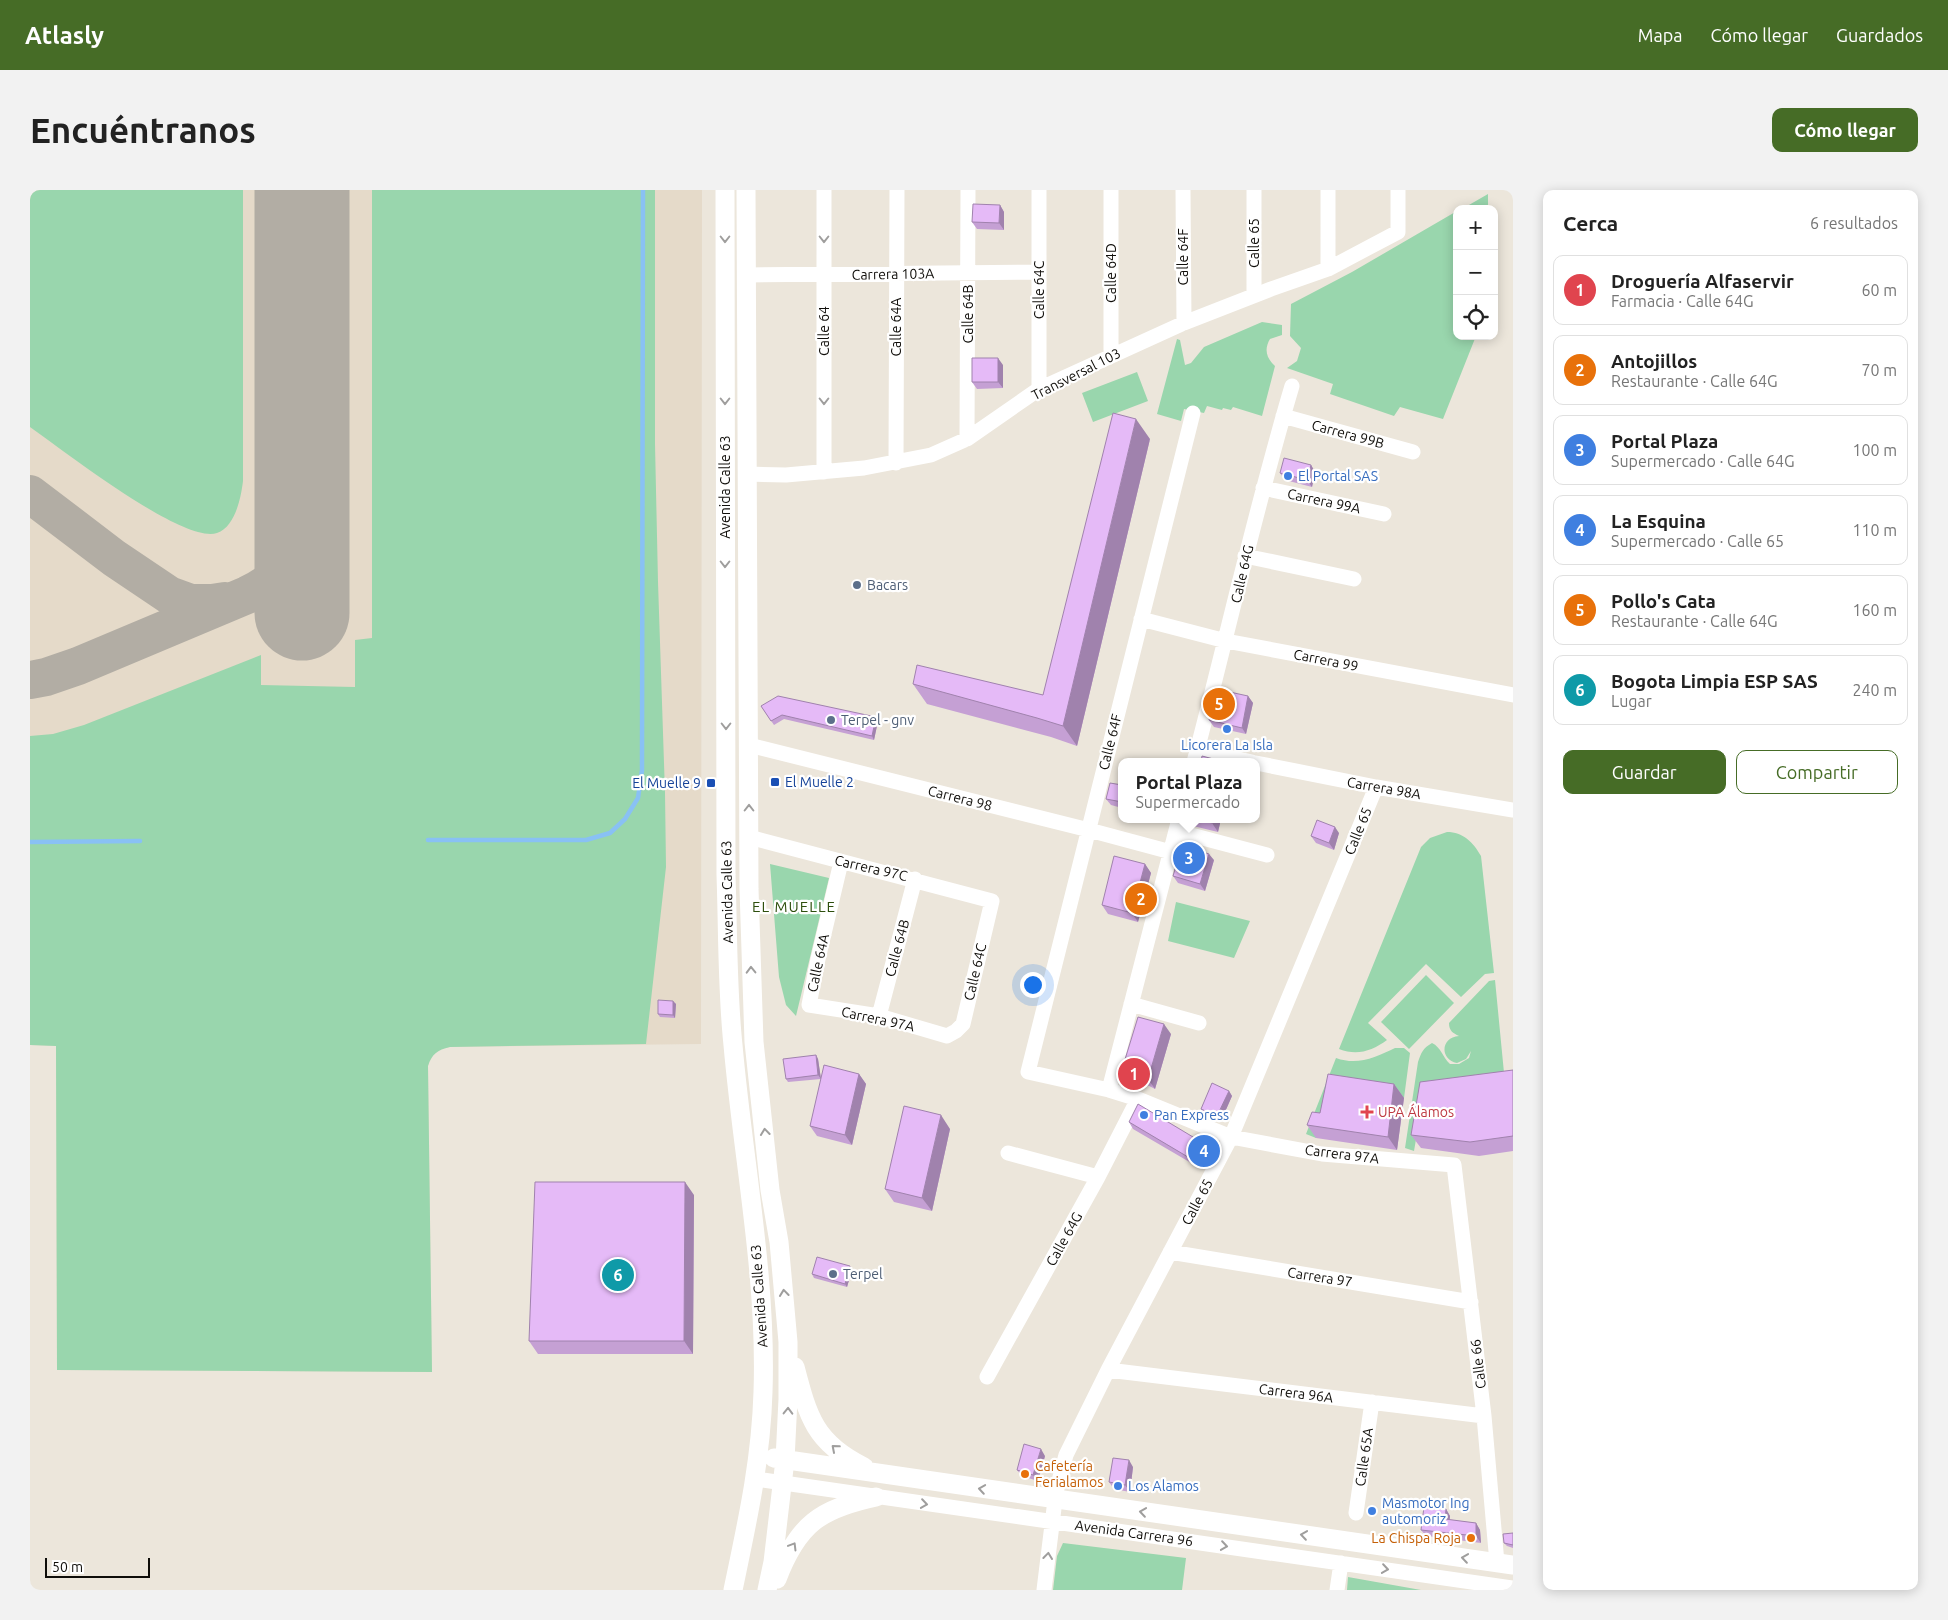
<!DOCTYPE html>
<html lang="es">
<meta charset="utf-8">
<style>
body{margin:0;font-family:Ubuntu,sans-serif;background:#f2f2f2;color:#222}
.controls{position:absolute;right:15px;top:15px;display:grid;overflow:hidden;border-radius:10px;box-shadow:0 2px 12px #0003}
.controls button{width:45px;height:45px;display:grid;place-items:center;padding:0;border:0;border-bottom:1px solid #e0e0e0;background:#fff;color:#222;font:25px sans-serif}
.scale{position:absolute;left:15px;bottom:12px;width:105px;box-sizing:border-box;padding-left:5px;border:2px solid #0f0d09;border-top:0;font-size:14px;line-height:18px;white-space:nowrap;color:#0f0d09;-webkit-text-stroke:4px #fff;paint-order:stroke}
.you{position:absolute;left:1002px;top:794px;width:18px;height:18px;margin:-12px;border:4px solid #fff;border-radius:50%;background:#1a73e8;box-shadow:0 0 0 8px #1a73e833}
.badge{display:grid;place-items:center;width:32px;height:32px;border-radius:50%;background:#466c26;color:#fff;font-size:16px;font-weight:700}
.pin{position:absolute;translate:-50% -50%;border:2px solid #fff;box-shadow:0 1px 5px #0006}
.popup{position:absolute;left:1088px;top:568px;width:142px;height:65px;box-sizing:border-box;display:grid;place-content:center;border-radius:10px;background:#fff;filter:drop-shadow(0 1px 4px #0005);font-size:16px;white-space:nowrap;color:#767676}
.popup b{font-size:19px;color:#222}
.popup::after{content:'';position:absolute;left:50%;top:100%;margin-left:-10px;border:10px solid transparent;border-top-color:#fff}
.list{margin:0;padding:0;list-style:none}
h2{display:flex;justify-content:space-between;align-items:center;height:65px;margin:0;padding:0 20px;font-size:21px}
h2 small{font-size:16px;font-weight:400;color:#767676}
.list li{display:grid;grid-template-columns:32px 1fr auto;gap:15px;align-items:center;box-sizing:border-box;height:70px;margin:0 10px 10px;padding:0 10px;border:1px solid #e0e0e0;border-radius:10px}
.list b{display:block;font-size:19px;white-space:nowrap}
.list p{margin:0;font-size:16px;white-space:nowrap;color:#767676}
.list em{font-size:16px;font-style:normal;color:#767676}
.actions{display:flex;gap:10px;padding:15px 20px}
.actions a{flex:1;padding:11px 0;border:1px solid #466c26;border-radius:10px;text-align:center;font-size:18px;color:#466c26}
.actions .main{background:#466c26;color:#fff}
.icon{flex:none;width:28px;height:28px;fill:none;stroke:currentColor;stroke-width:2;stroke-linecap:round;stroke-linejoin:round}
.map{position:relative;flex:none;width:1483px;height:1400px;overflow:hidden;border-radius:10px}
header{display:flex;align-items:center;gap:30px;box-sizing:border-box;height:70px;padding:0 25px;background:#466c26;color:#fff}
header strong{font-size:24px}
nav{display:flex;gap:28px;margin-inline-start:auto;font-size:18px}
.intro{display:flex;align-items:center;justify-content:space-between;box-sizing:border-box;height:120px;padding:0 30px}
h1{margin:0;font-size:35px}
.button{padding:12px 22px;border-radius:10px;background:#466c26;color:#fff;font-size:18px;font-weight:700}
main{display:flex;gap:30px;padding:0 30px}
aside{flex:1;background:#fff;border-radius:10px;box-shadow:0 2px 12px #0003}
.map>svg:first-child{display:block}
.built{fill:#e5dac9}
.green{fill:#99d6ad}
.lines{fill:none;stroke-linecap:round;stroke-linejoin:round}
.stream{stroke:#89c1f4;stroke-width:4.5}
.taxiway{stroke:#b2ada4;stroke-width:38}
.runway{stroke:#b2ada4;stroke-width:95}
.minor{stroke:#fff;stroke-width:15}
.major{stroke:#fff;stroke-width:19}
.wall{fill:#c5a0d4}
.shaded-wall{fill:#a082ad}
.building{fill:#e5baf7;stroke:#a082ad}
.oneway{stroke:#9f9e9d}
.shop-dot{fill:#3f7fe0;stroke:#fff;stroke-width:2}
.service-dot{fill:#5c6f8a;stroke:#fff;stroke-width:2}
.transit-dot{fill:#1a4fb4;stroke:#fff;stroke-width:2}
.health-dot{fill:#e0444e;stroke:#fff;stroke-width:2}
.food-dot{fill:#e8710a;stroke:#fff;stroke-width:2}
.labels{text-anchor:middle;stroke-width:4.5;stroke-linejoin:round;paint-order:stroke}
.street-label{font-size:14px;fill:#0f0d09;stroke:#fff}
.shop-label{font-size:14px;fill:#366cbe;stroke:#fff;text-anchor:start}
.service-label{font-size:14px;fill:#4e5e75;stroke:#fff;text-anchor:start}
.transit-label{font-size:14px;fill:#164399;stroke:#fff;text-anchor:start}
.health-label{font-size:14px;fill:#be3a42;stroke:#fff;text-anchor:start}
.food-label{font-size:14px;fill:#c56008;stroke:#fff;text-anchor:start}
.neighbourhood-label{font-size:15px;letter-spacing:1px;fill:#2e4f0d;stroke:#fff}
</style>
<header>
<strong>Atlasly</strong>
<nav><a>Mapa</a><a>Cómo llegar</a><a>Guardados</a></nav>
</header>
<div class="intro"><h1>Encuéntranos</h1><a class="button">Cómo llegar</a></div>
<main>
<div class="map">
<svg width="1483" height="1400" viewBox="0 0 1483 1400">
<rect width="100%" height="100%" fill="#ece6db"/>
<path class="built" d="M0,0H672L671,854L420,857L409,859L401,866L398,876L402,1182L27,1180L26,856L0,855Z"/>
<path class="green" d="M0,0H213V291C211,308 205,337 187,343C152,354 32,259 0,237Z
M342,0H625V254L628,392L635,603L636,677L616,854L420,857C407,860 402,864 398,876L402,1182L27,1180L26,856L0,855V546L23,544L54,535L231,465V495L325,497V450L342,448Z
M1458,4V19H1432Z
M1427,21V146H1446L1413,229L1370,217L1364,226L1300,204L1303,194L1257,178L1267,171L1271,158L1260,146L1261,114L1322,82Z
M1232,132L1252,135V145L1240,149C1234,159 1236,168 1245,176L1232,226L1203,217L1201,220L1193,218L1192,220L1177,216L1174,223L1154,219L1151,231L1127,224L1147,149L1150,150L1155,175L1161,173L1174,157Z
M1107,182L1118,211L1063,232L1052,203Z
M1417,642C1433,642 1443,652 1451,666L1464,783L1455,784L1431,807L1396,774L1338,833L1357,850C1342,861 1327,866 1309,859L1391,657L1400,648Z
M740,674L799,688L766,826L756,815L749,787Z
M1146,712L1220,731L1204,768L1138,751Z
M1396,785L1424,813L1379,859L1351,832Z
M1465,790L1475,893L1394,903L1384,961L1375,958L1388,872C1391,863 1393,858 1402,853C1411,857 1413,868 1420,874H1429L1439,868L1441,861L1436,869L1427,873C1409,869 1411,847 1429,846C1423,843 1419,841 1419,833L1459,791Z
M1365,858H1374L1380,863L1374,908L1307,898L1286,948L1276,944L1306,868C1328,876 1346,867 1365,858Z
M1033,1353L1156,1368L1152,1400H1023L1027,1366Z
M1318,1387L1391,1400H1317Z"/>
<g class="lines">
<path class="stream" d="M398,650H556L580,643L595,629L608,608L612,580L613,0
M0,652L110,651"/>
<path class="taxiway" d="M0,304L84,368L139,405L161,413H182L195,411
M0,490L16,487L48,476L217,405C238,395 263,377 269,353C271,343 271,332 272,322"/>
<path class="runway" d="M272,423V0"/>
<path class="minor" d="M1009,0V199
M1081,0V165
M1153,0L1154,133
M1298,79V0
M716,85L1009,82
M1224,105V0
M1163,223L998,882L1079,900L1108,909L1201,947L1292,964L1424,975L1454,1226L1467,1373
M1253,226L1383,262
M937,249L938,0
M866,273L867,0
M794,282V0
M717,284L756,285L834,278L901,265L937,249L1009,199L1154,133L1241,99L1298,79L1368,42V0
M1233,298L1354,324
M1215,366L1324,389
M1111,429L1196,451L1483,505
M719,555L1059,640L1141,662
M1167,560L1222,572
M1164,572C1197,447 1225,320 1262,196
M1226,573L1346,597L1483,620
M1146,641L1237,665
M719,647L962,711L933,834L926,841L917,846L849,826L779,815L788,769L811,672
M1101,814L1169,833
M849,826L885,689
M1079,900L1149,629
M978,963L1068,987
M1140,1062L1441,1112
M1078,1180L1454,1226
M957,1187L1068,987L1108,909
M726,1289L1483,1398
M1326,1323L1342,1212
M1014,1400L1026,1302L1036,1265L1078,1180L1201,947L1346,597
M1307,1400L1311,1373"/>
<path class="major" d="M695,0L696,685C698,741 697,798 703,855C713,970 737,1086 733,1202C731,1271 717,1333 703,1400
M716,0L719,699L724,852L740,1000L749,1052L758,1152V1209L755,1270L743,1372L737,1400
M765,1177C778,1227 785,1253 834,1277
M744,1268L1483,1375
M747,1389C768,1334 790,1319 846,1307"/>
</g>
<path class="wall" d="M970,15L974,22V40L947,39L942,32Z
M973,175V198L947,199L942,192Z
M1120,249L1047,556L1021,547L897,514L883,494L1013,505Z
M1281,275L1285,282L1282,297L1255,290L1250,283Z
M1218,506L1223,513L1216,544L1184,537L1179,530Z
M731,516L848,531L844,550L754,529L744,535Z
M1092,595V618L1081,615L1076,609Z
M1158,629H1191L1188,642L1163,636Z
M1309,643L1304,660L1286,653L1281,646Z
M1184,670L1175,701L1148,693L1143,686Z
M1115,674L1121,683L1108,732L1078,724L1072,715Z
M643,811L646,814L645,828L630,827L628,824Z
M1141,844L1125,899L1100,886L1093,876Z
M786,865L788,869L791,889L758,892L756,889Z
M1483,880V961L1449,966L1391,958L1381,945Z
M829,884L836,894L822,955L787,946L780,936Z
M1364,894L1374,908L1367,960L1286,948L1277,935L1290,923Z
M1199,901L1202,906L1191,931L1175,924L1171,919Z
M1099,932L1178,959L1168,977L1103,939Z
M920,939L902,1021L864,1012L855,999Z
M664,1005L663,1164H508L499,1151Z
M822,1080L817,1097L784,1088L782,1084Z
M1015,1266L1008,1291L992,1286L987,1280Z
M1103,1277L1100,1302L1084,1299L1079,1292Z
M1416,1319L1420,1326V1330L1446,1333L1450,1340L1451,1353L1396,1346L1391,1340Z
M1483,1343V1358L1477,1356L1474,1353Z"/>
<path class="shaded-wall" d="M970,15L974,22V40L969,33Z
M968,168L973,175V198L968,192Z
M1106,229L1120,249L1047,556L1033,536Z
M1281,275L1285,282L1282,297L1277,290Z
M1218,506L1223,513L1216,544L1212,538Z
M846,527L848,531L844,550L842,546Z
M1183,629H1191L1188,642L1182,633Z
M1305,637L1309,643L1304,660L1299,653Z
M1179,664L1184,670L1175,701L1170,694Z
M1115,674L1121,683L1108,732L1102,723Z
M643,811L646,814L645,828L643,825Z
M1134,834L1141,844L1125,899L1118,889Z
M786,865L788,869L791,889L788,885Z
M829,884L836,894L822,955L815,945Z
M1364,894L1374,908L1367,960L1358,947Z
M1199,901L1202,906L1191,931L1187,926Z
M911,925L920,939L902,1021L892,1008Z
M1173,953L1178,959L1168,977L1163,970Z
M655,992L664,1005L663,1164L654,1151Z
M820,1076L822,1080L817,1097L815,1094Z
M1011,1259L1015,1266L1008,1291L1003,1285Z
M1099,1270L1103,1277L1100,1302L1095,1295Z
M1416,1319L1420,1326L1419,1336L1415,1329Z
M1446,1333L1450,1340L1451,1353L1446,1346Z"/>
<path class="building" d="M943,14L970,15L969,33L942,32Z
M942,168H968V192H942Z
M1083,223L1106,229L1033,536L1007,528L883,494L887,475L1013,505Z
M1254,268L1281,275L1277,290L1250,283Z
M1186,499L1218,506L1212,538L1179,530Z
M748,506L846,527L842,546L752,525L741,531L731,516Z
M1172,566L1195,572H1171Z
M1080,593L1092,595V612L1076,609Z
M1166,629H1183L1182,633Z
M1287,630L1305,637L1299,653L1281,646Z
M1152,656L1179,664L1170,694L1143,686Z
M1084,666L1115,674L1102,723L1072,715Z
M628,810L643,811V825L628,824Z
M1108,827L1134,834L1118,889L1093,876Z
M786,865L788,885L756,889L753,869Z
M794,875L829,884L815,945L780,936Z
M1483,880V946L1440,952L1381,945L1390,892Z
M1298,884L1364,894L1358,947L1277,935L1282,922L1290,923Z
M1182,893L1199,901L1187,926L1171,919Z
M1108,914L1173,953L1163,970L1099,932Z
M874,916L911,925L892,1008L855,999Z
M505,992H655L654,1151H499Z
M787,1067L820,1076L815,1094L782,1084Z
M994,1254L1011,1259L1003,1285L987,1280Z
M1083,1268L1099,1270L1095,1295L1079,1292Z
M1394,1317L1416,1319L1415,1329L1446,1333V1346L1391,1340Z
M1483,1343V1355L1474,1353L1473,1344Z"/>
<defs><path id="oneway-chevron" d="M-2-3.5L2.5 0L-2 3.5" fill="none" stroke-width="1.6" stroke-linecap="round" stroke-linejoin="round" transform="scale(1.25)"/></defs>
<g class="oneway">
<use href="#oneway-chevron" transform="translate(695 49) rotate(90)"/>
<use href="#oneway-chevron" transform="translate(794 49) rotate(90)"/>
<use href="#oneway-chevron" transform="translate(695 211) rotate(90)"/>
<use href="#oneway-chevron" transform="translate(794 211) rotate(90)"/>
<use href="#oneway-chevron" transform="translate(695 374) rotate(90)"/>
<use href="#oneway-chevron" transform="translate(696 536) rotate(90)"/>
<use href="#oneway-chevron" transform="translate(719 618) rotate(-90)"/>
<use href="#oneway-chevron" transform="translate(721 780) rotate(-91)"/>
<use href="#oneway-chevron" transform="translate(735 942) rotate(-96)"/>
<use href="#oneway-chevron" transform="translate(754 1103) rotate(-96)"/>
<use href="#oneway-chevron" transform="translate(758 1221) rotate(-89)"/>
<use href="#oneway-chevron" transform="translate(805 1258) rotate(-139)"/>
<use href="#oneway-chevron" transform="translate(952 1299) rotate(-171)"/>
<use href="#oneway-chevron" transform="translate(894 1314) rotate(8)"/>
<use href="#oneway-chevron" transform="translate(1113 1322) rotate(-172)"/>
<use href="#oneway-chevron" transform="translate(1274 1345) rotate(-172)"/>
<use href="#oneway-chevron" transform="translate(763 1356) rotate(-59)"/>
<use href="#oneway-chevron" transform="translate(1194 1356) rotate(8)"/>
<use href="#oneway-chevron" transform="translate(1018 1366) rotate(-83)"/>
<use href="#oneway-chevron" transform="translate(1435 1368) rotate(-172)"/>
<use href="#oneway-chevron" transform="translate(1355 1379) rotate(8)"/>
</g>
<g class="shop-dot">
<circle cx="1258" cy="286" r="5"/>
<circle cx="1197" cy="539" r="5"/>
<circle cx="1114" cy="925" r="5"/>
<circle cx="1088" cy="1296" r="5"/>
<circle cx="1342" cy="1321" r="5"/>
</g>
<g class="service-dot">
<circle cx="827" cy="395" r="5"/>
<circle cx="801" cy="530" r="5"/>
<circle cx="803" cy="1084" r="5"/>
</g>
<g class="transit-dot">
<rect x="740" y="587" width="10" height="10" rx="2.5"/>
<rect x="676" y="588" width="10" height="10" rx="2.5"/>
</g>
<path class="health-dot" d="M1334.5 914.5h5v5h5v5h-5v5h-5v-5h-5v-5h5z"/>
<g class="food-dot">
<circle cx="995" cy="1284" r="5"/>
<circle cx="1441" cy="1348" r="5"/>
</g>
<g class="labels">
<g class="street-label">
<text transform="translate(1224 53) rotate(-90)" y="5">Calle 65</text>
<text transform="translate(1153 67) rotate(-90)" y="5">Calle 64F</text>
<text transform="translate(1081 83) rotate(-90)" y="5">Calle 64D</text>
<text transform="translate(863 84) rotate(-1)" y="5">Carrera 103A</text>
<text transform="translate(1009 100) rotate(-90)" y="5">Calle 64C</text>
<text transform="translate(938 124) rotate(-90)" y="5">Calle 64B</text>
<text transform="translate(866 137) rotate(-90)" y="5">Calle 64A</text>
<text transform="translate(794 141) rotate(-90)" y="5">Calle 64</text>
<text transform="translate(1046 184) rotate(-27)" y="5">Transversal 103</text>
<text transform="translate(1318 244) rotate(15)" y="5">Carrera 99B</text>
<text transform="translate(695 297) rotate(-90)" y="5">Avenida Calle 63</text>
<text transform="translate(1294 311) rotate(12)" y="5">Carrera 99A</text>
<text transform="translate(1212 384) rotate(-77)" y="5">Calle 64G</text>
<text transform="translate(1296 470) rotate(11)" y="5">Carrera 99</text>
<text transform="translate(1080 552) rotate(-76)" y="5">Calle 64F</text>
<text transform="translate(1354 598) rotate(10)" y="5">Carrera 98A</text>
<text transform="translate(930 608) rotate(14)" y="5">Carrera 98</text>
<text transform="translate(1328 641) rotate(-68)" y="5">Calle 65</text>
<text transform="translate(841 678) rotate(13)" y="5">Carrera 97C</text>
<text transform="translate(697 702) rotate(-91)" y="5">Avenida Calle 63</text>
<text transform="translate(867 758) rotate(-75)" y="5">Calle 64B</text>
<text transform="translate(788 773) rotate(-78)" y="5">Calle 64A</text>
<text transform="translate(945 782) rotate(-77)" y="5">Calle 64C</text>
<text transform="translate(848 829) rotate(12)" y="5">Carrera 97A</text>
<text transform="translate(1312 964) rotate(7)" y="5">Carrera 97A</text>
<text transform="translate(1167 1012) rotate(-62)" y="5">Calle 65</text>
<text transform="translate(1034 1049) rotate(-61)" y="5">Calle 64G</text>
<text transform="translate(1290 1087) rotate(9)" y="5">Carrera 97</text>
<text transform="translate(729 1106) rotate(-94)" y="5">Avenida Calle 63</text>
<text transform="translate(1448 1174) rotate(-97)" y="5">Calle 66</text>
<text transform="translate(1266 1203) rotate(7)" y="5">Carrera 96A</text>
<text transform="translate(1334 1267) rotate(-82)" y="5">Calle 65A</text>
<text transform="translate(1104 1343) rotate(8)" y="5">Avenida Carrera 96</text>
</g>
<g class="shop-label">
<text x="1268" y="291">El Portal SAS</text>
<text x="1197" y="560" text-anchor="middle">Licorera La Isla</text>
<text x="1124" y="930">Pan Express</text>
<text x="1098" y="1301">Los Alamos</text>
<text x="1352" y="1318">Masmotor Ing<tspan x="1352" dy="16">automoriz</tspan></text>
</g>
<g class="service-label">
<text x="837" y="400">Bacars</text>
<text x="811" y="535">Terpel - gnv</text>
<text x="813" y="1089">Terpel</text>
</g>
<g class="transit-label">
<text x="755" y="597">El Muelle 2</text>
<text x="671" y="598" text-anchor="end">El Muelle 9</text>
</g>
<g class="health-label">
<text x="1348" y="927">UPA Álamos</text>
</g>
<g class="food-label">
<text x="1005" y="1281">Cafetería<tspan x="1005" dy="16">Ferialamos</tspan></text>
<text x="1431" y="1353" text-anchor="end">La Chispa Roja</text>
</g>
<g class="neighbourhood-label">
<text x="764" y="722">EL MUELLE</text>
</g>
</g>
</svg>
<div class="controls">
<button>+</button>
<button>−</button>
<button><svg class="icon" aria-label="locate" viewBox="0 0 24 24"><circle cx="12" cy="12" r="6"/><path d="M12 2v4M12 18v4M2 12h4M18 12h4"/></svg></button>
</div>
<div class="scale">50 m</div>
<div class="you"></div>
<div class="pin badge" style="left:1104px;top:884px;background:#e0444e">1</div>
<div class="pin badge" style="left:1111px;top:709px;background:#e8710a">2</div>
<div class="pin badge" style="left:1159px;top:668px;background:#3f7fe0">3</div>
<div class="popup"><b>Portal Plaza</b>Supermercado</div>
<div class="pin badge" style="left:1174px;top:961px;background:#3f7fe0">4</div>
<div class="pin badge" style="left:1189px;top:514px;background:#e8710a">5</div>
<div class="pin badge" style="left:588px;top:1085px;background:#0f9aa8">6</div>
</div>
<aside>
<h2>Cerca<small>6 resultados</small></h2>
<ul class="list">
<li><span class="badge" style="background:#e0444e">1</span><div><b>Droguería Alfaservir</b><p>Farmacia · Calle 64G</p></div><em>60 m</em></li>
<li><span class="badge" style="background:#e8710a">2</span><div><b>Antojillos</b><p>Restaurante · Calle 64G</p></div><em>70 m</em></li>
<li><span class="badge" style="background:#3f7fe0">3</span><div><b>Portal Plaza</b><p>Supermercado · Calle 64G</p></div><em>100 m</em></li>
<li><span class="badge" style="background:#3f7fe0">4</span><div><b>La Esquina</b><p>Supermercado · Calle 65</p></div><em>110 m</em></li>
<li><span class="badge" style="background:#e8710a">5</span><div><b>Pollo's Cata</b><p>Restaurante · Calle 64G</p></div><em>160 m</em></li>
<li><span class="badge" style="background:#0f9aa8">6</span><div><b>Bogota Limpia ESP SAS</b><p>Lugar</p></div><em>240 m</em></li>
</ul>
<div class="actions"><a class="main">Guardar</a><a>Compartir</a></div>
</aside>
</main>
